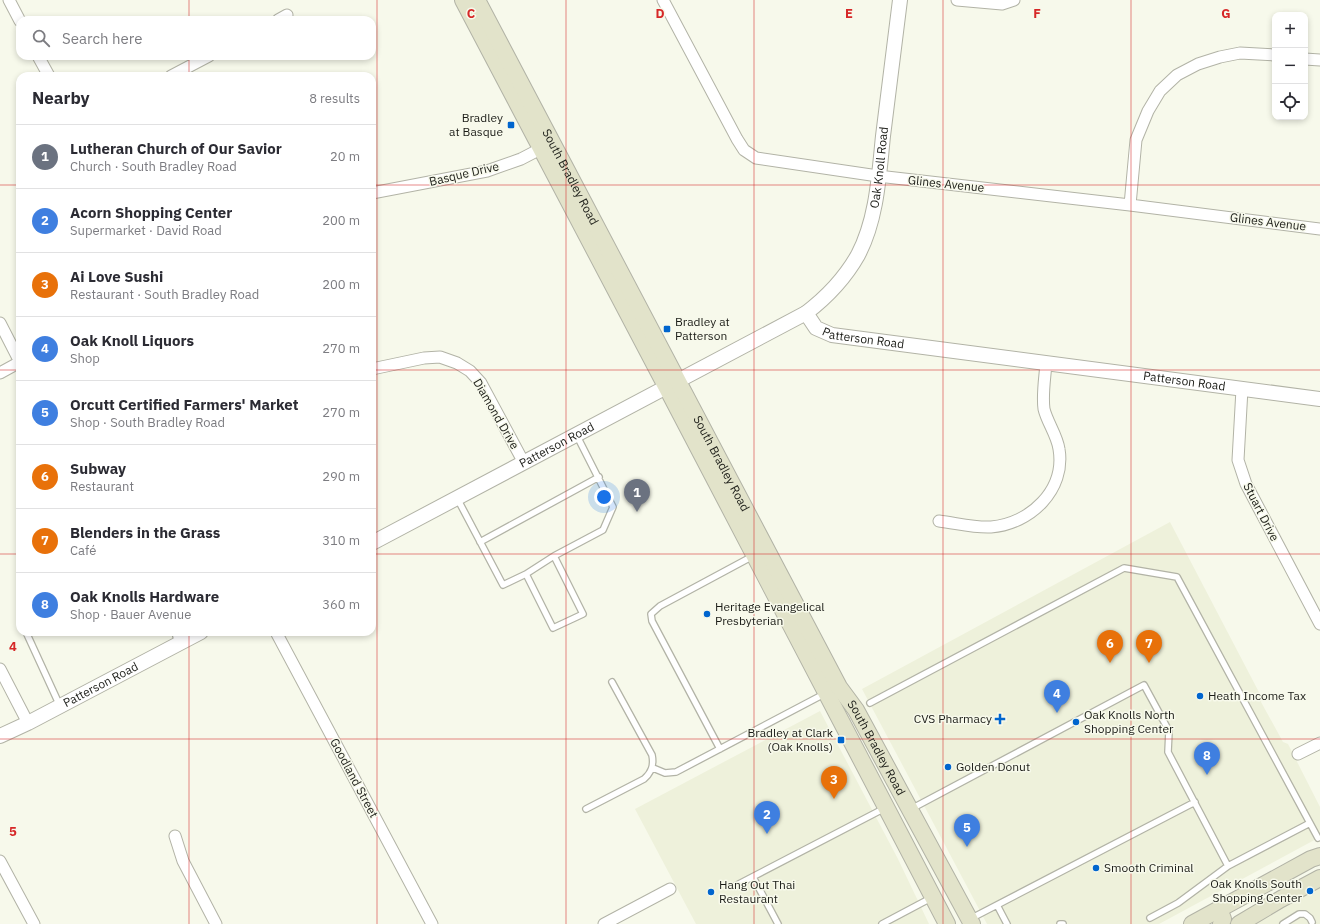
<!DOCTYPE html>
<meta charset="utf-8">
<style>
body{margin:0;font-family:"IBM Plex Sans",sans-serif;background:#f7f7f7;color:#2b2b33}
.controls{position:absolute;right:12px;top:12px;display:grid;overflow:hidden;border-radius:8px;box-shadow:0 2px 6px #0003}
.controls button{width:36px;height:36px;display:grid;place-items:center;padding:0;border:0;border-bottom:1px solid #e1e1e2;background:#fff;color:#2b2b33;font:20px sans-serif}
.you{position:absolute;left:604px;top:497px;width:14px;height:14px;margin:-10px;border:3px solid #fff;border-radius:50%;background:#1a73e8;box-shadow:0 0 0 6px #1a73e833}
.badge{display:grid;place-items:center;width:26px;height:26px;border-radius:50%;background:#0065ce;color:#fff;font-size:13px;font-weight:700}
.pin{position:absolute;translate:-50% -33px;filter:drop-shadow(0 1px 2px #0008)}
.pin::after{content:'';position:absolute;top:21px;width:14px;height:12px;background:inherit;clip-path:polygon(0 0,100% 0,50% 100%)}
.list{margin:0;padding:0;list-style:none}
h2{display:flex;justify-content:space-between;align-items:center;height:52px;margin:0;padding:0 16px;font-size:17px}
h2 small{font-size:13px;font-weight:400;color:#7c7c81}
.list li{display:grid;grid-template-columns:26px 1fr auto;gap:12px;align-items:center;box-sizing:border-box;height:64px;padding:0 16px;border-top:1px solid #e1e1e2}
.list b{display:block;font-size:15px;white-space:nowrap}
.list p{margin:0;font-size:13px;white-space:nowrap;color:#7c7c81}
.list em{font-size:13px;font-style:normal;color:#7c7c81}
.icon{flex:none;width:22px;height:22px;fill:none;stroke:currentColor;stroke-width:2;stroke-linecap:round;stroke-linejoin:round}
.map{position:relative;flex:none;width:1320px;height:924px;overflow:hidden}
.search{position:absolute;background:#fff;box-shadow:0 2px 6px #0003;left:16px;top:16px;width:360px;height:44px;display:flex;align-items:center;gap:10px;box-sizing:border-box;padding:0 14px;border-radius:12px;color:#7c7c81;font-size:15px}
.panel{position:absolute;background:#fff;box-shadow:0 2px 6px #0003;left:16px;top:72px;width:360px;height:564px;border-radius:12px}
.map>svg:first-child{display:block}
.built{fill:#eef1db}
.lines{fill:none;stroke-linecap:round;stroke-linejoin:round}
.service-casing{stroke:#b2b3a6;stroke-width:8}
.minor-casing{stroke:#b2b3a6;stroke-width:13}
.tertiary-casing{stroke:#b2b3a6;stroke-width:16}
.secondary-casing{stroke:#b2b3a6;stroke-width:18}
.service{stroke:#fff;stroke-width:5.5}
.minor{stroke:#fff;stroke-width:11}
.tertiary{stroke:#fff;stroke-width:14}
.secondary{stroke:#e2e3ca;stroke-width:16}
.grid{fill:none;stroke:#d62828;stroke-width:1;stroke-opacity:0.55}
.poi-dot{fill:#0065ce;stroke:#f7f9eb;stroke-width:1.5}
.labels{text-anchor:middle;stroke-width:3;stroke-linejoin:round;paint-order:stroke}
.poi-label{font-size:12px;fill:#1b1c17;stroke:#f7f9eb;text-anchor:start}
.street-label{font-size:12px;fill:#1b1c17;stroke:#f7f9eb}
.grid-label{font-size:13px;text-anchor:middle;font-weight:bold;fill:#d62828;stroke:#f7f9eb;stroke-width:3;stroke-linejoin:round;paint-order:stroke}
</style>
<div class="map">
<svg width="1320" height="924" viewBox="0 0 1320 924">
<rect width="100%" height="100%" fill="#f7f9eb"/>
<path class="built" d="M1170,522L1262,698L1261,702L1283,742L1288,744L1320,807V837L1159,924H987L862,689Z
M820,711L898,859L929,924H696L635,809Z
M1320,880V924H1245Z"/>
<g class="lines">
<g class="service-casing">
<path id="service" d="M457,498L503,585L526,574L554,556L603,530L613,507L577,436
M480,542L599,477
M526,574L553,628L583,614L554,556
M26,632L60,706
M175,632L178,644
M870,703L1124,568L1177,577L1318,838
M720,749L652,621L651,614L660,606L753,556
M653,768L665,773L676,772L826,693
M586,809L644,779C652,772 654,765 652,755L612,682
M911,809L1144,685L1169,731L1168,752L1228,866
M753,877L778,924
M735,886L885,808
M997,905L1007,924
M1150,918L1178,903L1228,866L1310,823
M970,919L1195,802
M882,924L931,898
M1060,924H1063
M1283,924L1299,914H1305L1310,918L1312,922"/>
</g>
<g class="minor-casing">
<path id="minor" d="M9,0L20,21
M663,0L737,139L744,150L756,158L878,176L1130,205L1320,229
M957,0L1002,4L1014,0
M278,20L287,15
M38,56L49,76
M1305,59L1320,60
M171,76L209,56
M372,193L487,171L521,159L546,146
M1130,205L1136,140L1148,111L1160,91L1177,75L1198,64L1220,57L1240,53L1275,55
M0,323L20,362
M372,369L424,358L440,357L457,363L470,371L481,383L524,463
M0,373L20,362
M1242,389L1238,460L1246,484L1320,624
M939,521C956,523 974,528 991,527C1030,524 1066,490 1059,449C1057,435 1047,422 1044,409C1042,394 1045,378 1046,363
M276,632L432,924
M0,669L28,723
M1298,754L1320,743
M175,836L183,861L216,924
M0,861L34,924
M604,924L670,889"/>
</g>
<g class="tertiary-casing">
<g id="tertiary">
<path id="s1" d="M806,313C827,297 845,278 858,255C877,219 879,175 883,136C889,91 894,45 900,0"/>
<path id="s2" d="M372,543L806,313L816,328L832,335L1320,399"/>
<path id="s3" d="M0,736L28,723L201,632"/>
</g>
</g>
<g class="secondary-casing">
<g id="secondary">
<path d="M463,0L667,388L947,924"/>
<path id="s4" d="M477,0L839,687L856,710L972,924"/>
<path d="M1219,909L1223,919L1221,924"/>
<path d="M1192,924L1311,859L1320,856"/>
<path d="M1239,924L1281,899L1320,878"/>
</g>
</g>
<use href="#service" class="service"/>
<use href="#minor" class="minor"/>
<use href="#tertiary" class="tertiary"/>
<use href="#secondary" class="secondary"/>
</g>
<path class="grid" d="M189,0V20M377,0V924M566,0V924M754,0V924M943,0V924M1131,0V924M189,56V76M0,185H20M372,185H1320M0,370H20M372,370H1320M0,554H20M372,554H1320M189,632V924M0,739H1320"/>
<g class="poi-dot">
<rect x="507" y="121" width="8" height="8" rx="2"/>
<rect x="663" y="325" width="8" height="8" rx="2"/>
<circle cx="707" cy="614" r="4"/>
<circle cx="1200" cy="696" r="4"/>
<path d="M998 713h4v4h4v4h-4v4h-4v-4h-4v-4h4z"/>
<circle cx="1076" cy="722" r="4"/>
<rect x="837" y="736" width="8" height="8" rx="2"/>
<circle cx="948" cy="767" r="4"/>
<circle cx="1096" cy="868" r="4"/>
<circle cx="1310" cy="891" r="4"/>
<circle cx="711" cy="892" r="4"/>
</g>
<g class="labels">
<g class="poi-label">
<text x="503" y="122" text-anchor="end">Bradley<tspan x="503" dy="14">at Basque</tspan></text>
<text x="675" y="326">Bradley at<tspan x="675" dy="14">Patterson</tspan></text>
<text x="715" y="611">Heritage Evangelical<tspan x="715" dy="14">Presbyterian</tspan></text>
<text x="1208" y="700">Heath Income Tax</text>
<text x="1084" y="719">Oak Knolls North<tspan x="1084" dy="14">Shopping Center</tspan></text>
<text x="992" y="723" text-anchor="end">CVS Pharmacy</text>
<text x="833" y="737" text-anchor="end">Bradley at Clark<tspan x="833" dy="14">(Oak Knolls)</tspan></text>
<text x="956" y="771">Golden Donut</text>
<text x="1104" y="872">Smooth Criminal</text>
<text x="1302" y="888" text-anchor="end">Oak Knolls South<tspan x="1302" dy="14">Shopping Center</tspan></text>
<text x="719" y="889">Hang Out Thai<tspan x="719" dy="14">Restaurant</tspan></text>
</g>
<g class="street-label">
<text dy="4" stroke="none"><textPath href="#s1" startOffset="169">Oak Knoll Road</textPath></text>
<text transform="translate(464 174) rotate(-13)" y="4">Basque Drive</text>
<text dy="4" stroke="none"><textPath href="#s4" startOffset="200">South Bradley Road</textPath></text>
<text transform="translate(946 184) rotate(6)" y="4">Glines Avenue</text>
<text transform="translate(1268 222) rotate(7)" y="4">Glines Avenue</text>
<text dy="4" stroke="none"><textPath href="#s2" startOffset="558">Patterson Road</textPath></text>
<text dy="4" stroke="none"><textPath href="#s2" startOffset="882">Patterson Road</textPath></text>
<text transform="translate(496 414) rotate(60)" y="4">Diamond Drive</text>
<text dy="4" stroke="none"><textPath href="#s2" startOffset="209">Patterson Road</textPath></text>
<text dy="4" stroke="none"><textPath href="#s4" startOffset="524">South Bradley Road</textPath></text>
<text transform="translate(1261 512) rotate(63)" y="4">Stuart Drive</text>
<text dy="4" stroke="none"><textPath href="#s3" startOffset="113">Patterson Road</textPath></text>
<text dy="4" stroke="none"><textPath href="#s4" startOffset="848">South Bradley Road</textPath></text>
<text transform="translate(354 778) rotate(62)" y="4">Goodland Street</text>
</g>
</g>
<g class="grid-label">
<text x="471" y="18">C</text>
<text x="660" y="18">D</text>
<text x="849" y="18">E</text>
<text x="1037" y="18">F</text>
<text x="1226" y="18">G</text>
<text x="13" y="651">4</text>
<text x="13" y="836">5</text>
</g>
</svg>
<div class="controls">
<button>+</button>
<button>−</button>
<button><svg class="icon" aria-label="locate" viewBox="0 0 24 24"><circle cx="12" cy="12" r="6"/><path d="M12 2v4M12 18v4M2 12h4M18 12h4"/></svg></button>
</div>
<div class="you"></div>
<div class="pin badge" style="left:637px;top:512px;background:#6b7280">1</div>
<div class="pin badge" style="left:767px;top:834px;background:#3f7fe0">2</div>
<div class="pin badge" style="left:834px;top:799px;background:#e8710a">3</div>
<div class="pin badge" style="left:1057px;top:713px;background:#3f7fe0">4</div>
<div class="pin badge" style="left:967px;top:847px;background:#3f7fe0">5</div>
<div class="pin badge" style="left:1110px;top:663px;background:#e8710a">6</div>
<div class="pin badge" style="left:1149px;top:663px;background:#e8710a">7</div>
<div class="pin badge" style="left:1207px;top:775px;background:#3f7fe0">8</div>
<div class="search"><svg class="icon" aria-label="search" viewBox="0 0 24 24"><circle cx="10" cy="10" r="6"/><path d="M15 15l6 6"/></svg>Search here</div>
<section class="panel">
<h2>Nearby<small>8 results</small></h2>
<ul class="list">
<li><span class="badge" style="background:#6b7280">1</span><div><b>Lutheran Church of Our Savior</b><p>Church · South Bradley Road</p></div><em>20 m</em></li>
<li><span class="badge" style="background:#3f7fe0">2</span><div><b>Acorn Shopping Center</b><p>Supermarket · David Road</p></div><em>200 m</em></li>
<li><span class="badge" style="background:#e8710a">3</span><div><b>Ai Love Sushi</b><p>Restaurant · South Bradley Road</p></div><em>200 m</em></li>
<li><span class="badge" style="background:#3f7fe0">4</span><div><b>Oak Knoll Liquors</b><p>Shop</p></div><em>270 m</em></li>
<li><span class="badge" style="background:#3f7fe0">5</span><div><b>Orcutt Certified Farmers' Market</b><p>Shop · South Bradley Road</p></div><em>270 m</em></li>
<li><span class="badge" style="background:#e8710a">6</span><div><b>Subway</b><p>Restaurant</p></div><em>290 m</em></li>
<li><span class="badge" style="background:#e8710a">7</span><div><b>Blenders in the Grass</b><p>Café</p></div><em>310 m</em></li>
<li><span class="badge" style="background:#3f7fe0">8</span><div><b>Oak Knolls Hardware</b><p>Shop · Bauer Avenue</p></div><em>360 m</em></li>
</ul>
</section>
</div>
